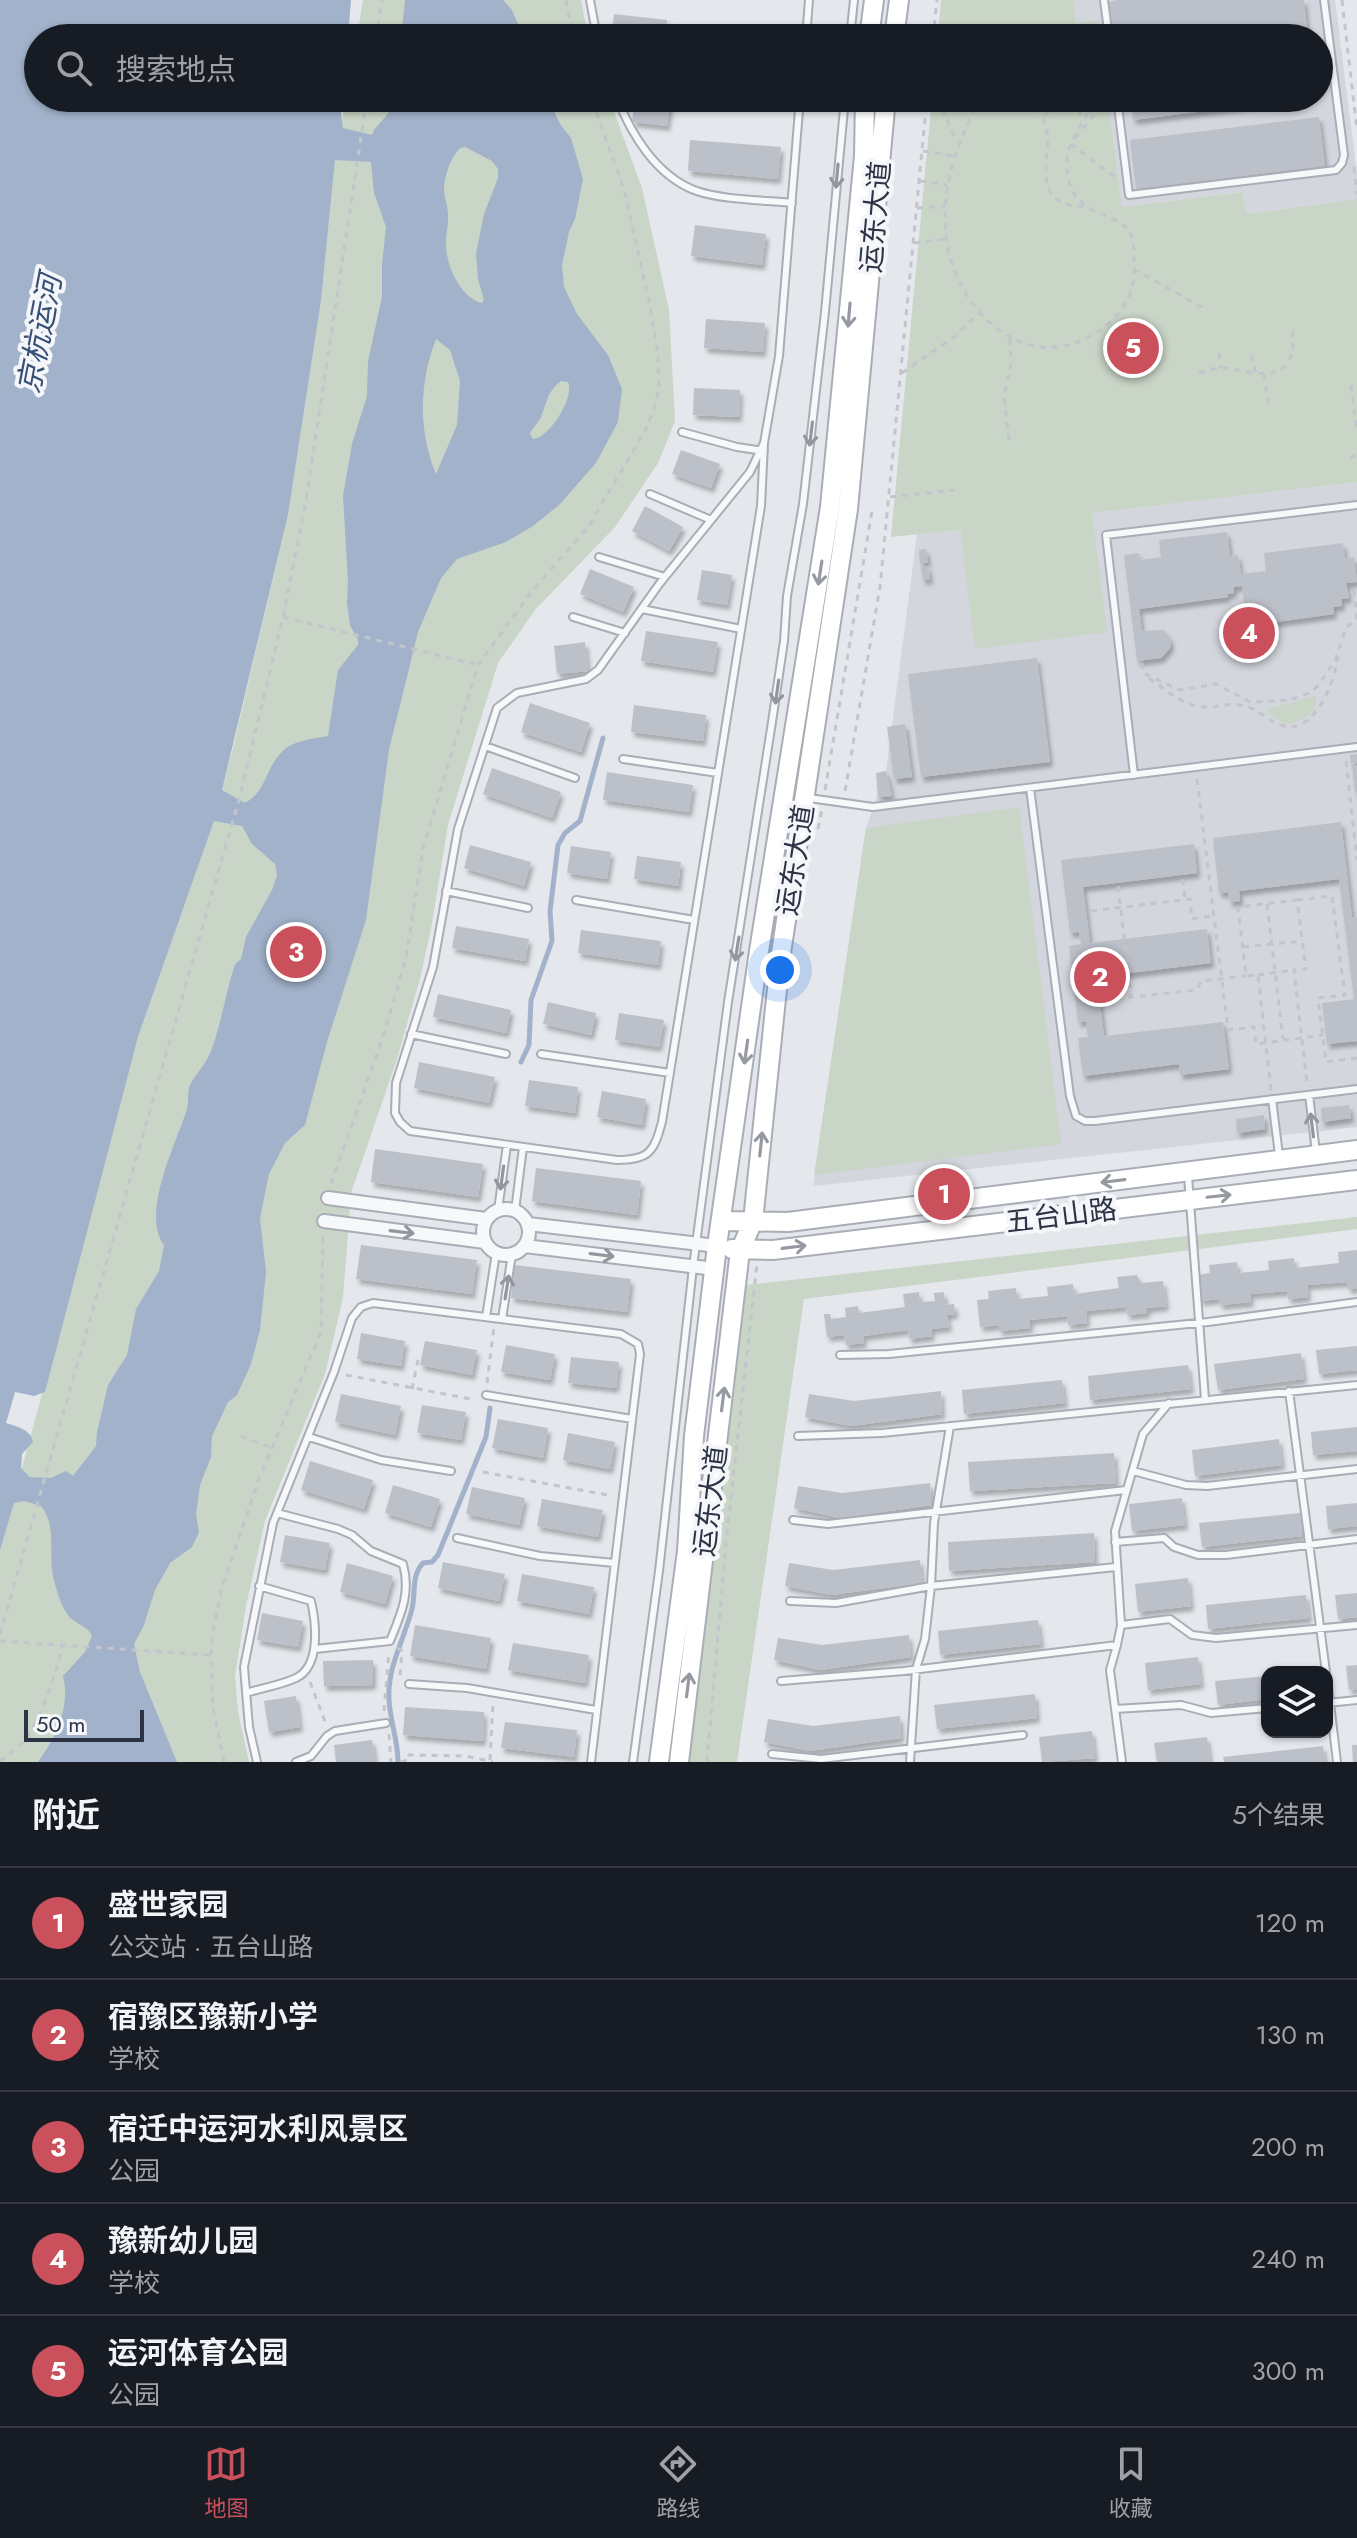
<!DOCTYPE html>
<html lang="zh">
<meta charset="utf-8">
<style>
body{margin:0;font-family:Jost,"Noto Sans SC",sans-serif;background:#20242c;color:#f1f3f6}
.controls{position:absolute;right:24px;bottom:24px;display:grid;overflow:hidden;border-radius:16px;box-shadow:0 2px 6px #0004}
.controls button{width:72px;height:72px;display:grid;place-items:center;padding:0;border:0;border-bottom:2px solid #363941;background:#171b24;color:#f1f3f6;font:40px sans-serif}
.scale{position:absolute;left:24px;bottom:20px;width:120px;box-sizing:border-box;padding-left:8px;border:4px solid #2c3344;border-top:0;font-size:22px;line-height:28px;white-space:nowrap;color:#2c3344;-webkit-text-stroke:6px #f4f6f9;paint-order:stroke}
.you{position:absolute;left:780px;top:970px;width:28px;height:28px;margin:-20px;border:6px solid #fff;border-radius:50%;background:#1a73e8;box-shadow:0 0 0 12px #1a73e833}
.badge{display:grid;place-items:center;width:52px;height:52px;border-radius:50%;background:#ca505b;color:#fff;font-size:26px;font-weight:700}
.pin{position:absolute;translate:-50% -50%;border:4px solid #fff;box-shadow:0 2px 8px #0006}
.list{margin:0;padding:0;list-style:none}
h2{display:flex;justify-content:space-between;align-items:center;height:104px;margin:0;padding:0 32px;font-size:34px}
h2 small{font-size:26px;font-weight:400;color:#9ea1a6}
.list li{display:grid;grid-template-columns:52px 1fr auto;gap:24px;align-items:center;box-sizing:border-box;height:112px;padding:0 32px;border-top:2px solid #363941}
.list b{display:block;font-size:30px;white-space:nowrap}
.list p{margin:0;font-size:26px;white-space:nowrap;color:#9ea1a6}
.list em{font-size:26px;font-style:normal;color:#9ea1a6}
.icon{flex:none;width:44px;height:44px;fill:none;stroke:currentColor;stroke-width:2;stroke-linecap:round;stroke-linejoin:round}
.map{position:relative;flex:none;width:1357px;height:1762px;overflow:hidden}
.search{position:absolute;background:#171b24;box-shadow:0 2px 6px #0004;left:24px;right:24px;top:24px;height:88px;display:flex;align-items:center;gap:20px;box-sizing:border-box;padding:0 28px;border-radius:44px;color:#9ea1a6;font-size:30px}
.sheet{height:664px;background:#171b24}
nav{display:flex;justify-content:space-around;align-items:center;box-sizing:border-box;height:112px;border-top:2px solid #363941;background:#171b24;font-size:22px;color:#9ea1a6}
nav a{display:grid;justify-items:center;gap:4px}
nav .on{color:#ca505b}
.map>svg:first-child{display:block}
.built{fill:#d3d6dd}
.green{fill:#c9d5c6}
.water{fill:#a1b2ca;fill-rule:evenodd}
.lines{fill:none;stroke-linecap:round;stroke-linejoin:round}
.stream{stroke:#a1b2ca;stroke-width:5}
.building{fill:#bcc0c9;filter:url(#shadow)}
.lane-casing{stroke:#a9adb6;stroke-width:10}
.street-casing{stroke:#a9adb6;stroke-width:16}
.secondary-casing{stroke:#a9adb6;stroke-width:22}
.path{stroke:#c2c5cb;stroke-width:3;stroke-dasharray:6 6;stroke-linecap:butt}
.lane{stroke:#f7f8fa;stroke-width:6}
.street{stroke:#f7f8fa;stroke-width:12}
.secondary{stroke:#fff;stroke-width:18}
.oneway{stroke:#92969f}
.oneway2{stroke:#9699a2}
.labels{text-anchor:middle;stroke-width:8;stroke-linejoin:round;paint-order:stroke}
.street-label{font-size:28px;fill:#2c3344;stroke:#f4f6f9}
.water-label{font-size:30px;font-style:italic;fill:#385076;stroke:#f4f6f9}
</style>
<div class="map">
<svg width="1357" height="1762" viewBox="0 0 1357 1762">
<defs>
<filter id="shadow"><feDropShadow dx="3" dy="5" stdDeviation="2" flood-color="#0004"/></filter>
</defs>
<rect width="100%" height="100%" fill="#e4e7ec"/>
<path class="built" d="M1074,0H1335L1357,174V199L1245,214L1241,192L1122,207L1108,98H1319V38H1101L1098,20L1076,23Z
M1357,482V1127L813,1186L866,828L886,771L917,534L960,530L976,649L1091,513Z"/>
<path class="green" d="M363,0H581L588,38H357Z
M941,0H1074L1076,23L1099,20L1101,38H938Z
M346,98H609L642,188L669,310L675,421L658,463L615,527L535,610L498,663L448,825L431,929L420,979L397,1059L351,1193L343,1298L325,1374L265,1521L246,1606L235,1676L238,1712L249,1762H0V1550L138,1037L214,821L233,748L288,515L321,301L335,160Z
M932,98H1108L1122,207L1242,192L1246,214L1357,199V482L1092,513L1107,632L975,649L960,530L891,537Z
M1316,696C1317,714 1301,722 1285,724L1266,712V709Z
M1019,807L1061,1144L814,1175L866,828Z
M1357,1217V1229L804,1299L737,1762H674L737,1286Z"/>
<path class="water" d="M0,0H351L348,38H38V98H342L341,114L343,128L372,135L374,130L397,103V98H548L560,124L571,138L583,179L575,219L569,232L562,265L564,287L577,314L608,355L622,389L618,422L596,463L559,505L533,526L506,542L457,559L441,578L418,632L389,750L366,920L327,1042L305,1125L285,1143L269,1174L260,1218L266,1272L260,1330L251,1364L237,1395L228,1402L212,1436L211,1457L200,1485L196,1515L199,1532L192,1547L170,1563L155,1590L144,1625L134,1644L140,1672L177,1762H38C55,1739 71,1707 63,1676L85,1652L92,1636C88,1627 81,1626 73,1620C63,1613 57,1592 54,1580C47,1556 58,1526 41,1506L24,1501L14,1503L0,1550ZM465,147L492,161L498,169V178L484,214L476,253L478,279L484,300L482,303C461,298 447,267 446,247C445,236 449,225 448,215C448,206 444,198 444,189C444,176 451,157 460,148ZM335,160L371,162L374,193L386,227L382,265V297L368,361L367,396L352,444L343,496L348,581L347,603L350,625L358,640V645L338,670L328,736C313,739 292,740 281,753C266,768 266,792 245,803L222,790L288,515L321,301ZM436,339L450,350L460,381L457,425L436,474C418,431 419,383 436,339ZM561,381L568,382C575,396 550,438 533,439L530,434C533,426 538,424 541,417C547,402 547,392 561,381ZM214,821L242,826L252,844L275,864L277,875L273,888L246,937L241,959L235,964C226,991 222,1021 212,1048C208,1062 197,1072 190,1085C187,1091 189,1101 187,1109C177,1142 140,1213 164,1245L159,1271L136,1309L127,1355L108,1385L97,1432L96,1446L73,1476L66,1471L51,1478L30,1477L21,1468L22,1454L33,1442C30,1429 18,1427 6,1423L15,1392L34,1396L45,1392L138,1037Z
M405,0H503L512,10L524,38H401Z"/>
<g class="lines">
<path class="stream" d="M521,1062L529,1045L531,1000L552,941L550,911L558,845L565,833L580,821L603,738
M398,1762C398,1740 390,1721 389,1700C387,1667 404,1640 412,1609C416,1592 411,1576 423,1563L432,1562L438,1555L486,1437L490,1408"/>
</g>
<path class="building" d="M1116,0H1304L1308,38H1114L1109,2Z
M614,14L667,20L665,38H611Z
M635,98H671L667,126L632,122Z
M1131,98H1289V100L1133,120Z
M1319,117L1325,166L1136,189L1130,140Z
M690,140L781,147L778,179L688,171Z
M695,225L766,234L762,265L691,256Z
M706,319L765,323L763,352L704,348Z
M694,388L740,390L739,417L693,415Z
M681,450L720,464L711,488L672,474Z
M645,506L683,527L669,551L632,531Z
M1227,532L1230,556L1238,555L1241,574L1266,571L1264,553L1343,543L1345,558L1354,557L1357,582L1346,583L1349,598L1341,599L1342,606L1333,607L1334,614L1247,626L1242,586L1234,587V593L1227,594L1228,597L1139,609L1142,631L1164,630L1171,641L1170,648L1161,658L1137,661L1124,555L1139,553L1140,560L1161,557L1159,540Z
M926,549L928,562L920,564L919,550Z
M928,566L930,579L923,580L921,567Z
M590,569L634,587L623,612L580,594Z
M702,570L732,575L727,605L697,600Z
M646,631L718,642L713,672L641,661Z
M585,642L588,671L557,674L554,646Z
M1037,658L1050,762L921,777L908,674Z
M530,703L590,723L581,752L521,732Z
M634,705L706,715L703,741L631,732Z
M905,724L912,777L894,779L887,727Z
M1357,754V763L1351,764L1350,755Z
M1357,765V792H1355L1352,766Z
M492,768L561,792L552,818L483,794Z
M886,771L892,796L878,797L876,773Z
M607,772L693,785L689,812L603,800Z
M1341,822L1352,918L1357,917V1041L1327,1044L1322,1003L1354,999L1339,879L1239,891L1240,901L1230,902L1228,892L1219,893L1213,838Z
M1194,844L1197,873L1083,887L1090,943L1207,929L1211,963L1097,977L1104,1036L1223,1022L1229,1069L1180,1075L1179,1064L1083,1076L1078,1038L1088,1037L1086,1021L1078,1022L1069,946L1081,944L1079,932L1070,933L1061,860Z
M470,845L531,862L524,886L464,868Z
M571,846L611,852L607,879L567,873Z
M637,856L681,862L678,886L634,879Z
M456,926L529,939L525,961L452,948Z
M581,930L661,941L658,965L578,953Z
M438,994L511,1010L506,1033L433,1017Z
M548,1002L596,1013L591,1035L543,1024Z
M619,1013L664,1020L659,1047L615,1040Z
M419,1062L495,1077L489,1103L414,1088Z
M529,1080L578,1087L575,1113L525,1106Z
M602,1091L646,1099L642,1125L597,1117Z
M1349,1105L1351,1118L1322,1122L1321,1108Z
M1264,1115L1265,1129L1237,1133L1236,1119Z
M375,1149L483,1164L478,1197L371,1182Z
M536,1168L641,1181L637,1215L532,1201Z
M361,1245L477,1260L472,1294L356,1279Z
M1357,1250V1288L1348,1289L1347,1282L1307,1285L1308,1297L1288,1299L1287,1291L1250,1294L1251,1302L1220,1305L1219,1299L1200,1301L1197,1275L1210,1273L1209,1265L1237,1262L1238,1273L1269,1270L1268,1261L1294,1258L1295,1268L1339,1263L1338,1252Z
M515,1265L631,1279L627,1312L511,1298Z
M1137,1275L1141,1283L1163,1281L1166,1306L1147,1308V1313L1127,1315L1126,1307L1086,1311L1087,1323L1068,1325L1067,1316L1030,1320V1328L999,1331V1325L980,1327L977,1300L989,1299L988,1291L1016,1288L1017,1299L1048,1296L1047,1287L1073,1284L1074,1294L1119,1288L1117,1277Z
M919,1292L920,1302L935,1301L934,1293L944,1292L945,1305L954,1304L955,1314L947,1315L949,1327L931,1329L932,1336L909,1339L908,1330L863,1336L864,1343L846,1345L844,1335L827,1337L824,1314H830L831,1319L846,1317L845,1308L858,1306L859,1313L905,1307L903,1294Z
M361,1333L405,1341L401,1366L357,1359Z
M425,1341L477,1350L472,1375L420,1365Z
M506,1345L555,1354L550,1380L501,1372Z
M1357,1346V1370L1319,1374L1316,1350Z
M1301,1353L1304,1379L1218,1390L1214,1364Z
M571,1357L619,1362L616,1388L568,1383Z
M1188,1365L1191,1389L1090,1400L1088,1376Z
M1062,1380L1065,1403L964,1414L962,1390Z
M941,1391L942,1414L851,1426L805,1417L809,1394L854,1401Z
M341,1394L401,1406L395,1435L335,1422Z
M422,1405L466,1412L461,1440L417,1433Z
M498,1419L548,1428L543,1458L492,1448Z
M1357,1427V1451L1313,1455L1311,1432Z
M568,1433L615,1442L610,1469L563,1460Z
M1279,1439L1282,1465L1195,1476L1192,1450Z
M1114,1453L1116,1483L970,1491L968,1462Z
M310,1461L373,1480L364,1509L301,1490Z
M930,1483L931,1505L840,1518L794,1508L798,1486L842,1493Z
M393,1485L440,1499L431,1527L385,1513Z
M472,1487L525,1498L519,1525L466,1514Z
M1182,1498L1185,1525L1132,1531L1129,1504Z
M542,1499L603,1510L598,1537L537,1526Z
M1357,1503V1526L1328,1529L1326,1506Z
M1300,1513L1302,1536L1202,1547L1199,1523Z
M1094,1533L1095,1562L949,1571L948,1542Z
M285,1535L330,1543L325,1570L280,1562Z
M920,1560L922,1583L831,1595L785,1586L789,1563L833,1570Z
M443,1562L505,1574L499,1601L438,1588Z
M347,1563L393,1576L385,1604L340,1592Z
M522,1574L594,1587L589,1614L517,1601Z
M1188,1578L1191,1606L1138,1612L1135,1584Z
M1357,1593V1617L1338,1619L1335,1595Z
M1306,1595L1309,1618L1208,1629L1206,1605Z
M262,1613L303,1621L298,1647L257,1640Z
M1038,1620L1041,1644L940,1655L938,1631Z
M415,1625L491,1638L486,1669L410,1656Z
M909,1635L911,1657L820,1670L774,1660L778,1638L822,1645Z
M513,1643L589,1655L585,1683L508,1670Z
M1198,1657L1201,1684L1148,1690L1145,1663Z
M373,1660V1685L324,1686L323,1661Z
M1357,1665V1689L1349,1690L1346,1666Z
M1267,1676V1699L1218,1705L1215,1681Z
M1035,1694L1037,1718L937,1729L934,1705Z
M296,1696L300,1727L269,1732L264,1701Z
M405,1707L484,1712L483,1741L403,1735Z
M900,1716L901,1738L810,1751L764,1742L768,1719L813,1726Z
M505,1722L577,1730L574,1757L501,1748Z
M1092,1731L1095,1758L1042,1762L1039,1737Z
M1207,1737L1210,1762H1157L1154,1743Z
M372,1740L375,1762H336L334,1745Z
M1352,1745H1357V1762H1353Z
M1323,1746L1325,1762H1224L1223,1757Z"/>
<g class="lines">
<g class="lane-casing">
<path id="lane" d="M590,0L597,38
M1104,0L1109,38
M806,38L809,0
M850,38L854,0
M617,98C631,134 656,175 694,190C720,200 763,200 792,203
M1117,98L1129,195L1336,170L1342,163L1344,155L1324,0
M682,432L737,447L764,451
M764,443L750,472L660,583L598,670L586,679L517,693L497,708L458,829L433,967L396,1083L395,1113L400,1122L410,1131L617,1160C650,1160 654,1151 662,1122L761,506L764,443L779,356L800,98
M650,494L711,520
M599,557L665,577
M642,609L741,629
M573,617L625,633
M485,746L575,778
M623,759L718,773
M1134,775L1106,535L1357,505
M1030,788L1070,1096L1076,1116L1085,1121H1095L1357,1089
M809,798L873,807L1357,747
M446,891L528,908
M576,900L694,920
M411,1034L506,1054
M541,1054L670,1073
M1309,1095L1316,1152
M1272,1099L1279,1155
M1188,1176L1205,1399
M498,1210L507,1145
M515,1211L523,1147
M486,1317L496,1253
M502,1319L512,1254
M840,1355L889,1354L1208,1322L1357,1302
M1289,1391L1326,1672
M486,1395L632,1419
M798,1436L882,1433L1357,1385
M309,1437L381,1460L451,1471
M1133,1471L1186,1485L1207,1486L1357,1469
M277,1513L338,1529L352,1535L371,1551L403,1564C411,1593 401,1614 390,1641L315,1649
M793,1520L828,1524L1126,1490
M457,1538L540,1556L615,1563
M1115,1542L1164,1538L1174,1547L1198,1555H1226L1357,1539
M790,1601L836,1603L931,1586L1116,1567
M1121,1625L1170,1619L1192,1635L1216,1638L1357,1625
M1117,1645L1121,1625L1115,1531L1143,1434L1169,1403
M1327,1678L1337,1762
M781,1681L904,1671L1117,1645L1110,1670L1122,1762
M409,1684L467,1688L596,1710
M246,1693C262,1688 281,1685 296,1678C321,1666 316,1623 311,1601L259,1586
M1327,1703L1357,1700
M1115,1709L1181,1705L1211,1713L1267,1708
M772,1754L821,1759L1023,1735
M257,1762L249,1727L244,1667L273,1523L334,1372L352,1318L361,1307L373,1303L621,1334L638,1344L640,1354L591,1762
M296,1762L311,1756L327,1736L335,1731L386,1723
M633,1762L659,1571L693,1267L728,1002L772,722L784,641L787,596L803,504L825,312L845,98
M910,1762L916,1669L925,1639L931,1586L934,1523L950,1426"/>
</g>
<g class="street-casing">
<path id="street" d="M328,1198L486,1219
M483 1232a23 23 0 1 1 46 0a23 23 0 1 1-46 0Z
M324,1221L485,1242
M528,1224L717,1246
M525,1246L715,1269"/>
</g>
<g class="secondary-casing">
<path id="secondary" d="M869,38L874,0
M894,38L899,0
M723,1221L788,1222L1357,1150
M732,1249L773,1250L1357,1180
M659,1762L687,1551L694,1436L717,1246L759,951L830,507L864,156L865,98
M679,1762L740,1251L753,1221L780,960L848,509L886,98"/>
</g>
<path class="path" d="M566,0L573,38
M1342,0L1357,130
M376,38L382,0
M933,38L937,0
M937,98L957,142
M981,98C957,141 941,187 946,237C953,303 1019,375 1089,337C1104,329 1119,316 1127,300C1134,288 1135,273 1134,259C1134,252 1134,242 1131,235C1122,209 1066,221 1067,164C1067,138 1087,121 1095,98
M1014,98C1089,116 1001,206 1088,207
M1078,98L1081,122
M976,107L1003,98
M1045,116L1055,98
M1075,138L1106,101
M1071,144L1116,178
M923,151L954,156
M1354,167L1357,194
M920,181L947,185
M917,208L945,206
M914,243L946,239
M1134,269L1205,309
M1219,353L1221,368
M1251,355L1256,373
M902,373L954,337L980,312
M1199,373C1207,370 1215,368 1223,368C1234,368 1244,372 1254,373C1289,377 1298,356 1291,326
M1264,374L1269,409
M1351,385L1357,432
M1009,440L1004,396L1011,364L1010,339
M1350,457L1357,456
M890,497L955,490
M283,617L478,665
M1142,663L1143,673L1180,690L1216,684L1250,702L1290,700L1309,693L1319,685L1335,660L1346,628L1357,619L1354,590L1357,586
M1149,678C1168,691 1184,708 1209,707C1219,707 1229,703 1240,705C1258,707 1267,722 1284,726C1316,734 1336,678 1338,655
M1346,761L1357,860
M1197,779L1228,1030L1254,1027L1256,1044L1323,1035
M825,790L872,511
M845,791L880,587L927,98
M818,829L822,809
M1183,879L1185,899
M1118,886L1131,997
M1297,900L1332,896L1345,995L1318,998L1326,1062L1357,1058
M1267,904L1283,1039
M1091,911L1190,899L1192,919L1213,916
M1243,947L1302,941
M1258,975L1294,970
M1104,1000L1197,990L1201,981L1246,976
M1271,1090L1258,975L1246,976L1238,907L1297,900L1306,969L1294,970L1307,1083
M331,1184L384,1034L406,958L423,848L478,665L532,591L588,527L645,431L654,409L659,387L658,355L650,306L624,189L591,98
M346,1375L476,1400
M487,1383L494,1327
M412,1389L418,1360
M241,1436L271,1448
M483,1472L613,1496
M0,1634L240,796L283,617L306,500L367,98
M0,1641L211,1655
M397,1648L402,1651L400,1677
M310,1682L326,1724
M384,1711L389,1651
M389,1734L391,1762
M490,1760L493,1704
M0,1761C8,1754 18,1749 25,1740C39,1723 59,1667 62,1645
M224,1762L213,1708L211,1655L214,1626L222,1587L259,1479L321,1332L323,1235
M401,1762L407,1760V1755L466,1756L493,1762
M707,1762L726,1542L757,1264"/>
<use href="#lane" class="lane"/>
<use href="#street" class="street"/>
<use href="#secondary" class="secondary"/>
</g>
<defs><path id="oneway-shaft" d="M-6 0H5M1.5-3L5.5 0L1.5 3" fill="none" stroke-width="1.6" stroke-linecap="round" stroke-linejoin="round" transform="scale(2)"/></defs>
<g class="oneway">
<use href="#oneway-shaft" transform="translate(837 176) rotate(95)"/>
<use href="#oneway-shaft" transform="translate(811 434) rotate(97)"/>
<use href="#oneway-shaft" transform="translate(777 692) rotate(98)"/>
<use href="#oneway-shaft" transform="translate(737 949) rotate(99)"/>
<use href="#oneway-shaft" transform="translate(1312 1125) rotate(-97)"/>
<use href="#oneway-shaft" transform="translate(502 1178) rotate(98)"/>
<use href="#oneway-shaft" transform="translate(402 1232) rotate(7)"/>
<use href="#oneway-shaft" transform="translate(602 1255) rotate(7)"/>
<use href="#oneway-shaft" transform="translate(507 1287) rotate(-81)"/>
</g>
<g class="oneway2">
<use href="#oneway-shaft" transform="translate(849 315) rotate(95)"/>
<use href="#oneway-shaft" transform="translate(820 573) rotate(99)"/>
<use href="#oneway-shaft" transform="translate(746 1052) rotate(98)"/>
<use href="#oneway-shaft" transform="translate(761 1144) rotate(-84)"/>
<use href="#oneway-shaft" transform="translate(1113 1181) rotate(173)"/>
<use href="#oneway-shaft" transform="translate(1219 1196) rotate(-6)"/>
<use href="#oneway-shaft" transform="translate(794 1247) rotate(-7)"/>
<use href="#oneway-shaft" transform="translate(723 1399) rotate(-83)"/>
<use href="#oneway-shaft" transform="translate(688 1685) rotate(-83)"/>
</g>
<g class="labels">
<g class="street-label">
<text transform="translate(875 217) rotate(-85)" y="10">运东大道</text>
<text transform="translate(795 860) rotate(-81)" y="10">运东大道</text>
<text transform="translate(1061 1215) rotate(-7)" y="10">五台山路</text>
<text transform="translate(710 1501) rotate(-83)" y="10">运东大道</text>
</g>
<g class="water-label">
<text transform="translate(40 334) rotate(-79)" y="10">京杭运河</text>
</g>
</g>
</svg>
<div class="controls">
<button><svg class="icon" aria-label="layers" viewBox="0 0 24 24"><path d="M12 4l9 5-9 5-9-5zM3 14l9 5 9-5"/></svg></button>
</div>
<div class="scale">50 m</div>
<div class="you"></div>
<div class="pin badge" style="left:944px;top:1194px">1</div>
<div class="pin badge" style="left:1100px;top:977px">2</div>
<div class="pin badge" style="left:296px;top:952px">3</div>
<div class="pin badge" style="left:1249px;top:633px">4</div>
<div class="pin badge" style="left:1133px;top:348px">5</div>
<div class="search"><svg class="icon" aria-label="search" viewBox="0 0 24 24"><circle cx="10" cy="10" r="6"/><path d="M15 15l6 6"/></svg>搜索地点</div>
</div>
<section class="sheet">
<h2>附近<small>5个结果</small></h2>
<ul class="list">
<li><span class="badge">1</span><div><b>盛世家园</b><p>公交站 · 五台山路</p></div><em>120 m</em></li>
<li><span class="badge">2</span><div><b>宿豫区豫新小学</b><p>学校</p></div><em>130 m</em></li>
<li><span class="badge">3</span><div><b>宿迁中运河水利风景区</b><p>公园</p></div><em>200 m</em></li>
<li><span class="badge">4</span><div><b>豫新幼儿园</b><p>学校</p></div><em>240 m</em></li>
<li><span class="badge">5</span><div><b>运河体育公园</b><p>公园</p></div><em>300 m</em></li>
</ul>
</section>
<nav>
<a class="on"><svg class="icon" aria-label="map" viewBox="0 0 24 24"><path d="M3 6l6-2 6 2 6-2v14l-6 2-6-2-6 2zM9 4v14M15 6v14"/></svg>地图</a>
<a><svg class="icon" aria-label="directions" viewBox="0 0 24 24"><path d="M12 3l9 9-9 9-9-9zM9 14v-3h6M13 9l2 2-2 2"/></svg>路线</a>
<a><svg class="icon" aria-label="saved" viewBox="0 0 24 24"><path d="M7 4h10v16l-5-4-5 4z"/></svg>收藏</a>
</nav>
